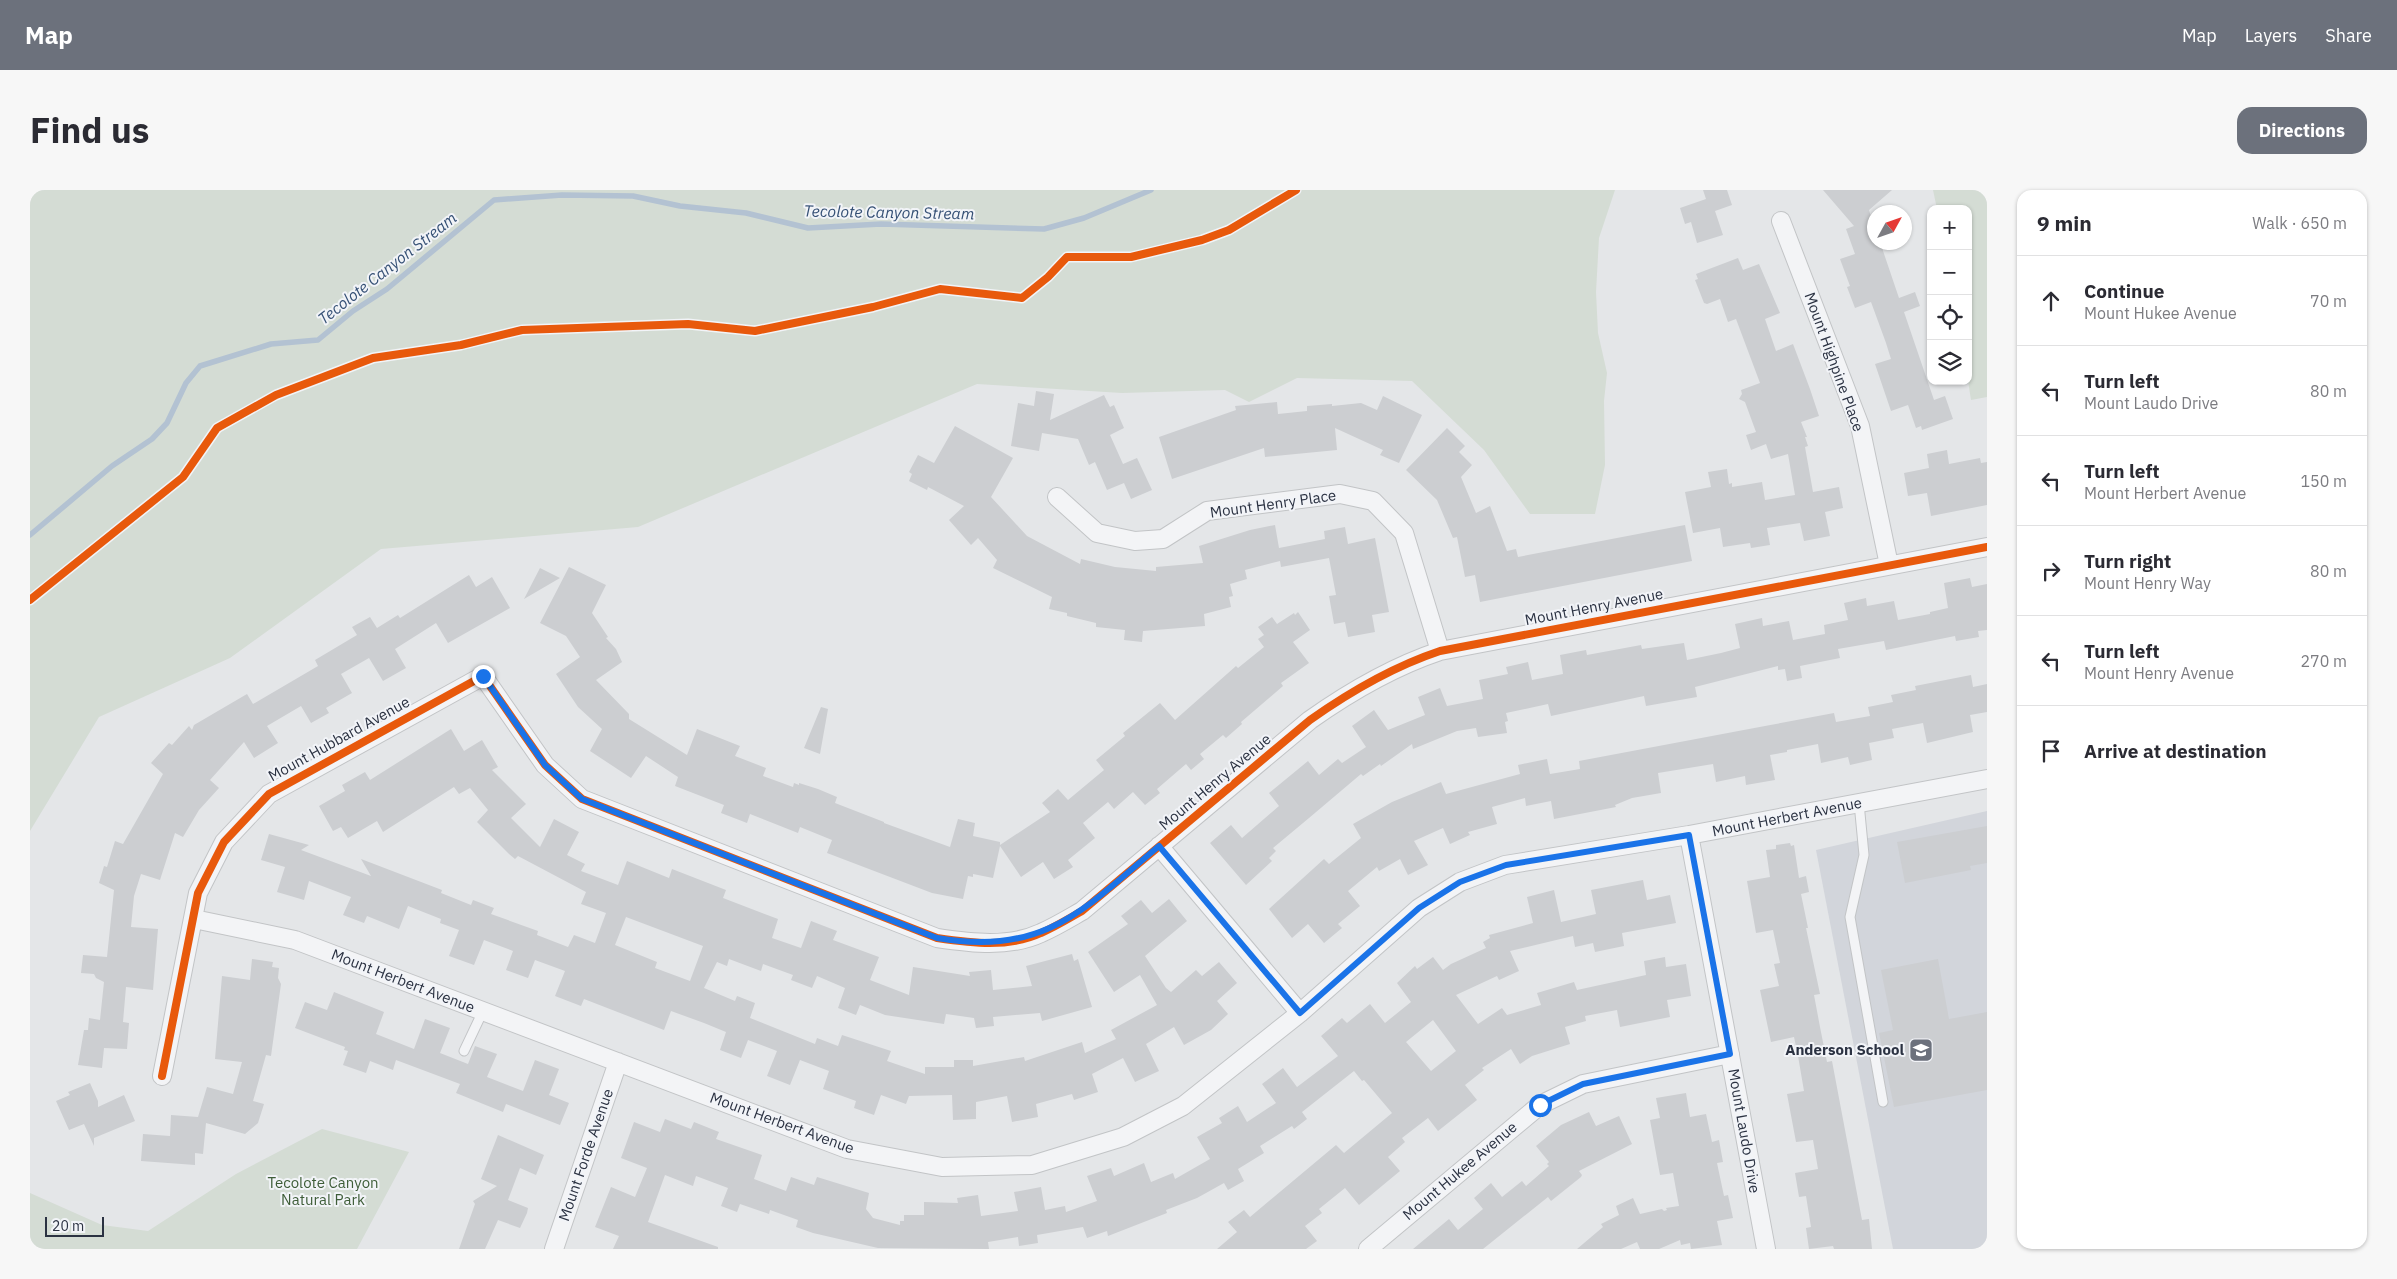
<!DOCTYPE html>
<meta charset="utf-8">
<style>
body{margin:0;font-family:"IBM Plex Sans",sans-serif;background:#f7f7f7;color:#2b2b33}
.controls{position:absolute;right:15px;top:15px;display:grid;overflow:hidden;border-radius:10px;box-shadow:0 1px 4px #0004}
.controls button{width:45px;height:45px;display:grid;place-items:center;padding:0;border:0;border-bottom:1px solid #e1e1e2;background:#fff;color:#2b2b33;font:25px sans-serif}
.compass{position:absolute;left:1837px;top:15px;width:45px;height:45px;border-radius:50%;background:#fff;box-shadow:0 1px 4px #0004;rotate:50deg}
.scale{position:absolute;left:15px;bottom:12px;width:59px;box-sizing:border-box;padding-left:5px;border:2px solid #2b3242;border-top:0;font-size:14px;line-height:18px;white-space:nowrap;color:#2b3242;-webkit-text-stroke:4px #f2f4f8;paint-order:stroke}
.stop{position:absolute;width:15px;height:15px;margin:-11px;border:4px solid #1a73e8;border-radius:50%;background:#fff}
.stop.end{background:#1a73e8;border-color:#fff;box-shadow:0 1px 5px #0008}
.list{margin:0;padding:0;list-style:none}
h2{display:flex;justify-content:space-between;align-items:center;height:65px;margin:0;padding:0 20px;font-size:21px}
h2 small{font-size:16px;font-weight:400;color:#7c7c81}
.list li{display:grid;grid-template-columns:32px 1fr auto;gap:15px;align-items:center;box-sizing:border-box;height:90px;padding:0 20px;border-top:1px solid #e1e1e2}
.list b{display:block;font-size:19px;white-space:nowrap}
.list p{margin:0;font-size:16px;white-space:nowrap;color:#7c7c81}
.list em{font-size:16px;font-style:normal;color:#7c7c81}
.icon{flex:none;width:28px;height:28px;fill:none;stroke:currentColor;stroke-width:2;stroke-linecap:round;stroke-linejoin:round}
.map{position:relative;flex:none;width:1957px;height:1059px;overflow:hidden;border-radius:15px}
header{display:flex;align-items:center;gap:30px;box-sizing:border-box;height:70px;padding:0 25px;background:#6c717c;color:#fff}
header strong{font-size:24px}
nav{display:flex;gap:28px;margin-inline-start:auto;font-size:18px}
.intro{display:flex;align-items:center;justify-content:space-between;box-sizing:border-box;height:120px;padding:0 30px}
h1{margin:0;font-size:35px}
.button{padding:12px 22px;border-radius:15px;background:#6c717c;color:#fff;font-size:18px;font-weight:700}
main{display:flex;gap:30px;padding:0 30px}
aside{flex:1;background:#fff;border-radius:15px;box-shadow:0 1px 4px #0004}
.map>svg:first-child{display:block}
.built{fill:#d2d5db}
.green{fill:#d4dcd4}
.lines{fill:none;stroke-linecap:round;stroke-linejoin:round}
.stream{stroke:#b3c2d2;stroke-width:5.5}
.building{fill:#ccced1;fill-rule:evenodd}
.service-casing{stroke:#c2c4c6;stroke-width:11}
.minor-casing{stroke:#c2c4c6;stroke-width:20}
.service{stroke:#f3f4f6;stroke-width:9}
.minor{stroke:#f3f4f6;stroke-width:18}
.cycleway-casing{stroke:#f2f4f8;stroke-width:11}
.cycleway{stroke:#e8590c;stroke-width:8}
.route{stroke:#1a73e8;stroke-width:6}
.labels{text-anchor:middle;stroke-width:4;stroke-linejoin:round;paint-order:stroke}
.street-label{font-size:15px;fill:#2b3242;stroke:#f2f4f8}
.poi-label{font-size:15px;font-weight:bold;fill:#2b3242;stroke:#f2f4f8;text-anchor:end}
.park-label{font-size:15px;fill:#3e5d38;stroke:#f2f4f8}
.water-label{font-size:16px;font-style:italic;fill:#355075;stroke:#f2f4f8}
</style>
<header>
<strong>Map</strong>
<nav><a>Map</a><a>Layers</a><a>Share</a></nav>
</header>
<div class="intro"><h1>Find us</h1><a class="button">Directions</a></div>
<main>
<div class="map">
<svg width="1957" height="1059" viewBox="0 0 1957 1059">
<rect width="100%" height="100%" fill="#e4e6e8"/>
<path class="built" d="M1957,621V1059H1863L1786,660Z"/>
<path class="green" d="M0,0H1585L1569,48L1566,102L1568,143L1577,183L1574,211L1575,275L1565,324H1500L1454,260L1382,191L1267,188L1219,212L1195,200L1092,203L947,194L608,337L351,359L200,468L69,527L0,641Z
M1903,0H1957V207L1941,210L1938,191V19H1907Z
M292,939L379,962L327,1059H0V1003L72,1035L118,1041L206,984Z"/>
<g class="lines">
<path class="stream" d="M0,345L82,276L122,249L137,233L156,193L170,176L241,154L288,150L323,121L357,99L464,10L532,5L603,6L650,16L716,23L778,38L851,34L1014,39L1054,28L1121,0"/>
</g>
<path class="building" d="M1673,0H1697L1702,15L1685,21L1693,45L1667,53L1661,32L1655,34L1650,18L1676,9Z
M1793,0H1862L1839,20L1844,37V52H1850L1869,108L1885,102L1890,116L1874,122L1904,210L1915,206L1923,229L1892,240L1891,236L1886,238L1878,215L1861,221L1845,174L1861,169L1856,153L1841,112L1825,118L1817,97L1820,96L1810,69L1825,64L1816,39L1824,36Z
M1708,68L1713,80L1729,74L1750,123L1735,129L1746,161L1763,154L1780,199L1789,226L1771,232L1777,247H1775L1778,256L1775,257L1783,302L1809,297L1813,318L1795,322L1800,346L1774,351L1770,333L1737,338L1740,355L1721,358L1720,353L1693,357L1690,338L1663,343L1655,302L1681,297L1678,282L1697,279L1699,294L1702,293V297L1732,292L1735,310L1765,305L1758,264L1741,269L1736,254L1721,260L1716,245L1726,242L1715,212L1709,209L1712,204L1711,200L1730,193L1706,129L1698,132L1690,109L1677,114L1674,113L1665,90L1668,89L1666,84Z
M1006,201L1024,204L1020,230L1074,205L1080,217L1084,215L1094,238L1080,245L1093,274L1107,268L1122,300L1101,309L1094,293L1077,300L1065,272L1059,275L1048,249L1012,243L1009,261L981,256L988,213L1004,216Z
M1353,206L1392,225L1369,273L1350,265L1353,260L1305,238L1307,260L1235,267L1234,258L1142,289L1129,247L1206,220L1205,216L1247,212L1248,224L1277,221V216L1302,214V216L1331,213L1347,220Z
M925,236L983,268L961,307L997,346L1050,374L1051,369L1085,377L1126,381V377L1173,373L1169,356L1220,340L1245,335L1249,358L1295,349L1294,341L1315,337L1318,354L1345,348L1359,422L1342,425L1345,442L1318,447L1315,432L1304,434L1299,406L1306,405L1299,368L1251,377L1250,371L1215,380L1217,389L1200,394L1203,406L1199,407L1201,417L1174,424L1175,436L1113,441L1112,452L1094,450L1095,440L1066,437V433L1037,426V423L1019,419L1022,407L963,378L967,370L948,348L941,355L919,330L934,316L898,297L897,300L879,291L882,284L879,282L888,265L904,273Z
M1417,238L1435,256L1429,262L1442,275L1431,287L1446,323L1460,316L1477,361L1486,359L1488,367L1655,335L1662,371L1450,412L1445,385L1435,387L1427,347L1423,348L1407,310L1376,280Z
M1917,260L1919,274L1950,268L1951,273L1957,272V315L1901,326L1897,303L1878,306L1874,283L1899,278L1897,264Z
M539,377L576,395L562,423L578,447L576,448L586,459L592,472L566,490L599,524V529L657,565L667,539L710,556L705,566L736,578L733,586L763,597L764,593L769,595V593L788,599L807,607L805,613L854,632V633L920,657L928,629L945,633L943,646L970,652V655L1020,622L1012,613L1028,599L1038,610L1074,580L1066,570L1095,546L1093,543L1130,513L1145,530L1206,476L1208,478L1234,457L1228,449L1234,445L1228,437L1242,427L1247,434L1264,423L1265,425L1268,422L1280,440L1263,452L1279,473L1251,493L1253,496L1211,532L1212,534L1196,548L1193,545L1170,564L1174,569L1161,580L1156,574L1127,599L1130,603L1115,615L1103,602L1084,619L1078,612L1053,633L1065,648L1038,670L1043,677L1024,689L1013,672L991,687L970,656L963,688L943,684V687L938,686L933,709L902,703L797,663L802,650L770,637L768,643L720,624L717,633L691,623L694,615L645,596L648,587L616,566L601,588L560,561L572,539L548,517L526,484L550,467L536,446L510,433Z
M510,378L530,388L494,409Z
M439,385L446,397L462,387L480,418L418,453L406,433L365,459L376,478L353,491L339,468L311,484L322,503L296,518L299,523L281,533L271,516L237,536L248,553L224,568L214,552L180,590L189,598L169,620L153,647L145,643L130,690L111,684L104,706L101,737L128,739L123,800L96,797L93,832L99,833L97,859L74,858L72,878L48,875L54,840H58L59,828L70,830L74,792L66,788L64,784L51,783L53,765L77,767L84,700L69,693L74,676L77,677L85,651L93,654L133,584L121,573L139,553L142,555L159,536L162,540L164,535L217,504L223,514L288,476L285,470L327,445L322,437L340,427L347,438L368,425L370,428Z
M1940,388L1942,397L1957,394V440L1948,441L1949,447L1926,451L1925,446L1856,460L1854,451L1808,459L1810,468L1770,476L1772,488L1757,491L1755,479L1748,480V476L1665,497L1667,507L1616,516L1614,506L1521,526L1518,514L1476,523L1478,531L1475,532L1477,543L1448,547L1446,538L1427,541L1383,559L1382,554L1351,576L1350,574L1333,586L1331,584L1279,628L1243,658L1246,661L1239,668L1242,671L1216,695L1180,653L1201,635L1212,648L1249,616L1239,603L1278,571L1289,585L1308,569L1312,573L1336,557L1322,536L1344,520L1358,540L1395,525L1388,507L1410,498L1417,516L1453,509L1449,490L1478,484L1476,477L1498,472L1502,490L1533,484L1530,465L1556,460L1557,465L1611,455L1612,459L1654,453L1657,470L1691,463L1710,458L1705,434L1732,428L1733,436L1759,431L1763,450L1795,444L1794,435L1818,430L1814,413L1836,408L1837,416L1864,411L1868,430L1900,424V422L1918,418L1914,393Z
M1941,485L1943,497L1957,494V522L1940,525L1943,542L1897,553L1893,533L1862,539L1864,548L1839,553L1842,570L1820,575L1818,567L1791,573L1788,554L1757,560V562L1740,565L1745,590L1716,595L1715,586L1686,592L1683,574L1628,583L1631,603L1602,608L1585,615L1586,617L1524,629L1521,611L1496,616L1495,608L1462,617L1467,634L1438,642L1440,645L1420,654L1413,638L1384,651L1398,675L1378,685L1370,669L1349,681L1347,677L1318,701L1330,716L1308,734L1312,738L1294,753L1278,734L1262,748L1239,719L1294,669L1299,674L1331,648L1323,634L1362,612L1411,592L1416,604L1490,584L1488,575L1517,569L1520,584L1550,579L1549,571L1735,536L1804,523L1806,532L1840,526L1838,517L1863,512L1861,505L1886,500L1885,496Z
M791,517L798,519L790,564L774,558Z
M421,539L434,561L452,550L468,577L462,580L496,614L481,628L510,657L524,629L549,642L537,665L555,674L551,681L588,695L597,671L639,688L642,679L696,700L693,708L748,729L742,748L771,758L781,731L807,741L803,750L849,767L840,790L879,805L883,777L940,786L939,782L961,780L963,800L1002,796L996,776L1042,764L1044,771L1048,769L1062,817L1012,831L1010,823L963,827L964,836L946,838L944,828L916,824L914,834L855,825L830,815L826,825L808,818L815,798L787,786L782,798L761,790L763,785L733,774L731,781L699,769L697,776L687,772L674,798L705,811L707,806L725,813L720,828L785,854L787,848L808,856L812,845L861,861L857,871L895,884V877H924V870H943V876L994,867L995,871L1052,852L1055,863L1086,849L1081,840L1127,815L1110,785L1084,802L1058,762L1098,734L1091,726L1111,710L1122,723L1139,709L1157,731L1115,766L1136,798L1141,802L1166,780L1172,786L1189,772L1207,793L1187,811L1198,824L1181,840L1154,855L1144,837L1116,854L1129,881L1105,892L1093,868L1062,884L1068,902L1044,910L1042,904L1006,914L1008,927L982,932L977,906L946,912V929L923,930L922,905L879,906L876,914L851,905L844,925L824,918L826,911L793,899L799,881L770,870L760,895L737,886L747,861L718,850L711,868L690,860L696,842L674,833L641,821L634,840L554,809L551,816L525,806L535,781L505,770L498,788L476,780L483,761L454,750L444,775L419,766L429,740L410,733L411,729L378,716L369,739L337,726L334,733L313,725L321,707L279,691L274,710L247,702L255,677L231,670L239,644L279,655L271,660L341,686L331,669L412,700L411,703L441,715L443,710L464,718L461,724L508,741L507,745L538,757L544,745L565,753L576,723L551,714L556,702L488,666L485,669L479,664L447,632L458,620L440,598L429,604L424,597L353,642L347,631L318,648L311,637L303,641L289,616L315,601L312,595L335,582L340,590ZM596,727L673,756L660,791L625,778L627,772L585,755Z
M1957,636V673L1940,676L1941,680L1875,693L1867,652Z
M1760,653L1761,656L1764,655L1769,688L1776,686L1779,702L1771,704L1778,738H1776L1790,804L1784,805L1790,837L1797,872L1802,871L1832,1030L1839,1029L1842,1059H1804L1803,1056L1779,1059L1776,1038L1781,1037L1776,1006L1769,1007L1765,983L1788,979L1783,950L1766,952L1757,904L1774,901L1768,866L1764,847L1741,852L1730,800L1749,796L1744,774L1750,773L1743,740L1726,743L1717,691L1740,687L1736,660L1746,659V655Z
M1613,690L1617,710L1640,705L1646,733L1592,743L1594,756L1565,762L1563,753L1545,757L1543,746L1480,761L1489,781L1469,790L1467,786L1426,805L1448,834L1472,818L1477,825L1511,815L1507,803L1544,792L1547,800L1616,785L1614,771L1635,767L1636,777L1656,774L1661,806L1637,810L1640,827L1590,837L1587,820L1555,826L1556,831L1535,837L1540,854L1502,866L1490,874L1481,859L1452,878L1454,880L1435,895L1447,910L1408,941L1398,928L1372,948L1375,952L1358,967L1370,981L1329,1015L1315,998L1289,1019L1292,1023L1275,1036L1287,1051L1276,1059H1187L1207,1042L1198,1032L1214,1020L1220,1027L1306,955L1314,963L1362,923L1334,890L1332,891L1324,881L1272,922L1277,929L1264,939L1262,936L1230,956L1234,963L1208,979L1214,991L1198,1000L1194,993L1167,1008L1136,1020L1137,1023L1078,1046L1077,1041L1057,1048L1053,1037L1007,1045L1008,1053L989,1056L988,1047L958,1052L959,1059L848,1058L783,1043L766,1037L768,1030L740,1020L739,1024L710,1014L707,1022L691,1016L698,998L666,986L663,996L635,985L618,1032L688,1057V1059H583L589,1046L565,1037L581,997L605,1007L617,978L591,968L604,932L630,942L635,929L661,939L664,932L689,942L686,949L732,965L724,989L756,1001L761,987L784,995L787,987L839,1003L836,1019L843,1028L870,1035V1031H874V1025H894V1012L928,1013L927,1008L948,1005L951,1026L988,1021L984,1002L1011,997L1015,1020L1035,1016L1036,1022L1067,1011L1057,986L1081,978L1084,986L1114,973L1121,992L1143,983L1145,989L1180,969L1167,947L1192,933L1189,928L1208,916L1217,932L1246,913L1232,894L1253,878L1267,897L1308,866L1291,846L1312,828L1317,833L1340,814L1355,833L1381,812L1367,793L1385,776L1387,779L1403,767L1413,780L1421,774L1456,758L1453,752L1460,748L1459,745L1503,733L1497,707L1524,700L1531,732L1566,724L1561,700ZM1403,830L1426,861L1401,881L1376,852Z
M222,769L243,772L242,777L249,778L248,788L251,794L241,866L236,865L223,911L234,914L228,933L215,944L176,933L173,964L165,963V975L111,971L113,944L140,946L141,925L168,927L177,897L203,904L212,872L185,869L192,786L220,790Z
M1908,769L1919,829L1957,822V900L1864,917L1849,843L1863,840L1851,780Z
M304,802L354,822L346,844L384,859L395,829L420,838L410,863L438,874L445,856L467,864L457,887L493,901L505,870L529,879L519,905L539,913L530,935L476,914L473,922L426,903L430,894L366,870L363,880L340,871L336,883L313,875L318,861L314,860L315,857L265,838L275,812L297,820Z
M60,893L68,911V917L94,905L105,931L64,948V956L54,934L39,940L26,911L40,905L38,902Z
M1656,903L1660,927L1676,924L1682,952L1689,950L1693,972L1687,973L1694,1006L1698,1005L1703,1028L1687,1031L1692,1055L1661,1059L1660,1053L1651,1055L1650,1050L1629,1059H1610L1607,1052L1591,1059H1547L1573,1037L1571,1034L1589,1025L1586,1016L1603,1008L1610,1024L1632,1019L1634,1021L1637,1020L1636,1018L1649,1016L1643,983L1630,985L1620,930L1630,928L1626,908Z
M1559,922L1566,936L1589,926L1602,954L1549,981L1552,985L1551,987L1521,1011L1518,1007L1453,1059H1383L1419,1029L1428,1040L1453,1019L1444,1008L1461,993L1472,1007L1492,991L1496,996L1519,976L1517,974L1519,972L1506,956L1531,935Z
M468,945L514,965L506,985L490,978L478,1010L498,1018L497,1023L490,1038L468,1030L455,1059H429L445,1014L443,1011L467,996L451,989Z"/>
<g class="lines">
<g class="service-casing">
<path id="service" d="M1829,613L1834,665L1820,727L1853,912
M434,861L453,821"/>
</g>
<g class="minor-casing">
<path id="minor" d="M1751,31L1830,236L1859,375
M1027,307L1067,343L1105,351L1133,349L1177,321L1310,304L1343,311L1374,343L1410,461
M1659,645L1736,1059
M1129,656L1270,823
M164,729L265,750L817,959L912,977L1002,975L1093,947L1153,916L1270,823L1389,718L1430,692L1475,675L1659,645L1957,589
M132,886L168,703L194,652L239,604L453,486L515,575L552,609L907,748C941,753 979,758 1011,743C1025,737 1038,729 1052,721L1280,530C1321,501 1362,477 1410,461L1957,357
M524,1059L588,872
M1338,1059L1510,915L1553,894L1700,864"/>
</g>
<use href="#service" class="service"/>
<use href="#minor" class="minor"/>
<g class="cycleway-casing">
<path id="cycleway" d="M0,410L153,287L187,238L246,205L343,168L431,155L492,140L658,134L725,141L843,117L910,99L992,108L1018,87L1037,67H1101L1172,50L1199,40L1266,0
M132,886L168,703L194,652L239,604L453,486L515,575L552,609L907,748C941,753 979,758 1011,743C1025,737 1038,729 1052,721L1280,530C1321,501 1362,477 1410,461L1957,357"/>
</g>
<use href="#cycleway" class="cycleway"/>
</g>
<g class="lines">
<path class="route" d="M453,486L515,575L552,609L907,748C1015,766 1053,720 1129,656L1270,823L1389,718L1430,692L1476,675L1659,645L1700,864L1553,894L1510,915"/>
</g>
<defs>
<g id="school-square" transform="scale(1.25)"><rect x="-9" y="-9" width="18" height="18" rx="4" fill="#6c717c" stroke="#f2f4f8"/><path d="M0-5L7-2L0 1L-7-2ZM-4 1L0 2.5L4 1V4Q0 6-4 4Z" fill="#fff"/></g>
</defs>
<g fill-rule="evenodd">
<use href="#school-square" x="1891" y="860"/>
</g>
<g class="labels">
<g class="street-label">
<text transform="translate(1804 172) rotate(70)" y="5">Mount Highpine Place</text>
<text transform="translate(1243 314) rotate(-8)" y="5">Mount Henry Place</text>
<text transform="translate(1564 417) rotate(-11)" y="5">Mount Henry Avenue</text>
<text transform="translate(309 549) rotate(-29)" y="5">Mount Hubbard Avenue</text>
<text transform="translate(1185 592) rotate(-40)" y="5">Mount Henry Avenue</text>
<text transform="translate(1757 627) rotate(-11)" y="5">Mount Herbert Avenue</text>
<text transform="translate(373 791) rotate(21)" y="5">Mount Herbert Avenue</text>
<text transform="translate(752 933) rotate(20)" y="5">Mount Herbert Avenue</text>
<text transform="translate(1714 941) rotate(80)" y="5">Mount Laudo Drive</text>
<text transform="translate(556 965) rotate(-71)" y="5">Mount Forde Avenue</text>
<text transform="translate(1430 981) rotate(-40)" y="5">Mount Hukee Avenue</text>
</g>
<g class="poi-label">
<text x="1874" y="865">Anderson School</text>
</g>
<g class="park-label">
<text x="293" y="998">Tecolote Canyon<tspan x="293" dy="17">Natural Park</tspan></text>
</g>
<g class="water-label">
<text transform="translate(859 22) rotate(1)" y="6">Tecolote Canyon Stream</text>
<text transform="translate(357 78) rotate(-38)" y="6">Tecolote Canyon Stream</text>
</g>
</g>
</svg>
<div class="controls">
<button>+</button>
<button>−</button>
<button><svg class="icon" aria-label="locate" viewBox="0 0 24 24"><circle cx="12" cy="12" r="6"/><path d="M12 2v4M12 18v4M2 12h4M18 12h4"/></svg></button>
<button><svg class="icon" aria-label="layers" viewBox="0 0 24 24"><path d="M12 4l9 5-9 5-9-5zM3 14l9 5 9-5"/></svg></button>
</div>
<svg class="compass" viewBox="-18 -18 36 36"><path d="M0-13l5 13h-10z" fill="#e53935"/><path d="M0 13l5-13h-10z" fill="#7c7c81"/></svg>
<div class="scale">20 m</div>
<div class="stop" style="left:1510px;top:915px"></div>
<div class="stop end" style="left:453px;top:486px"></div>
</div>
<aside>
<h2>9 min<small>Walk · 650 m</small></h2>
<ul class="list">
<li><svg class="icon" aria-label="ahead" viewBox="0 0 24 24"><path d="M12 20V5M6 11l6-6 6 6"/></svg><div><b>Continue</b><p>Mount Hukee Avenue</p></div><em>70 m</em></li>
<li><svg class="icon" aria-label="left" viewBox="0 0 24 24"><path d="M17 20v-9H6M10 6l-5 5 5 5"/></svg><div><b>Turn left</b><p>Mount Laudo Drive</p></div><em>80 m</em></li>
<li><svg class="icon" aria-label="left" viewBox="0 0 24 24"><path d="M17 20v-9H6M10 6l-5 5 5 5"/></svg><div><b>Turn left</b><p>Mount Herbert Avenue</p></div><em>150 m</em></li>
<li><svg class="icon" aria-label="right" viewBox="0 0 24 24"><path d="M7 20v-9h11M14 6l5 5-5 5"/></svg><div><b>Turn right</b><p>Mount Henry Way</p></div><em>80 m</em></li>
<li><svg class="icon" aria-label="left" viewBox="0 0 24 24"><path d="M17 20v-9H6M10 6l-5 5 5 5"/></svg><div><b>Turn left</b><p>Mount Henry Avenue</p></div><em>270 m</em></li>
<li><svg class="icon" aria-label="arrive" viewBox="0 0 24 24"><path d="M6 21V4h12l-3 4 3 4H6"/></svg><div><b>Arrive at destination</b></div></li>
</ul>
</aside>
</main>
